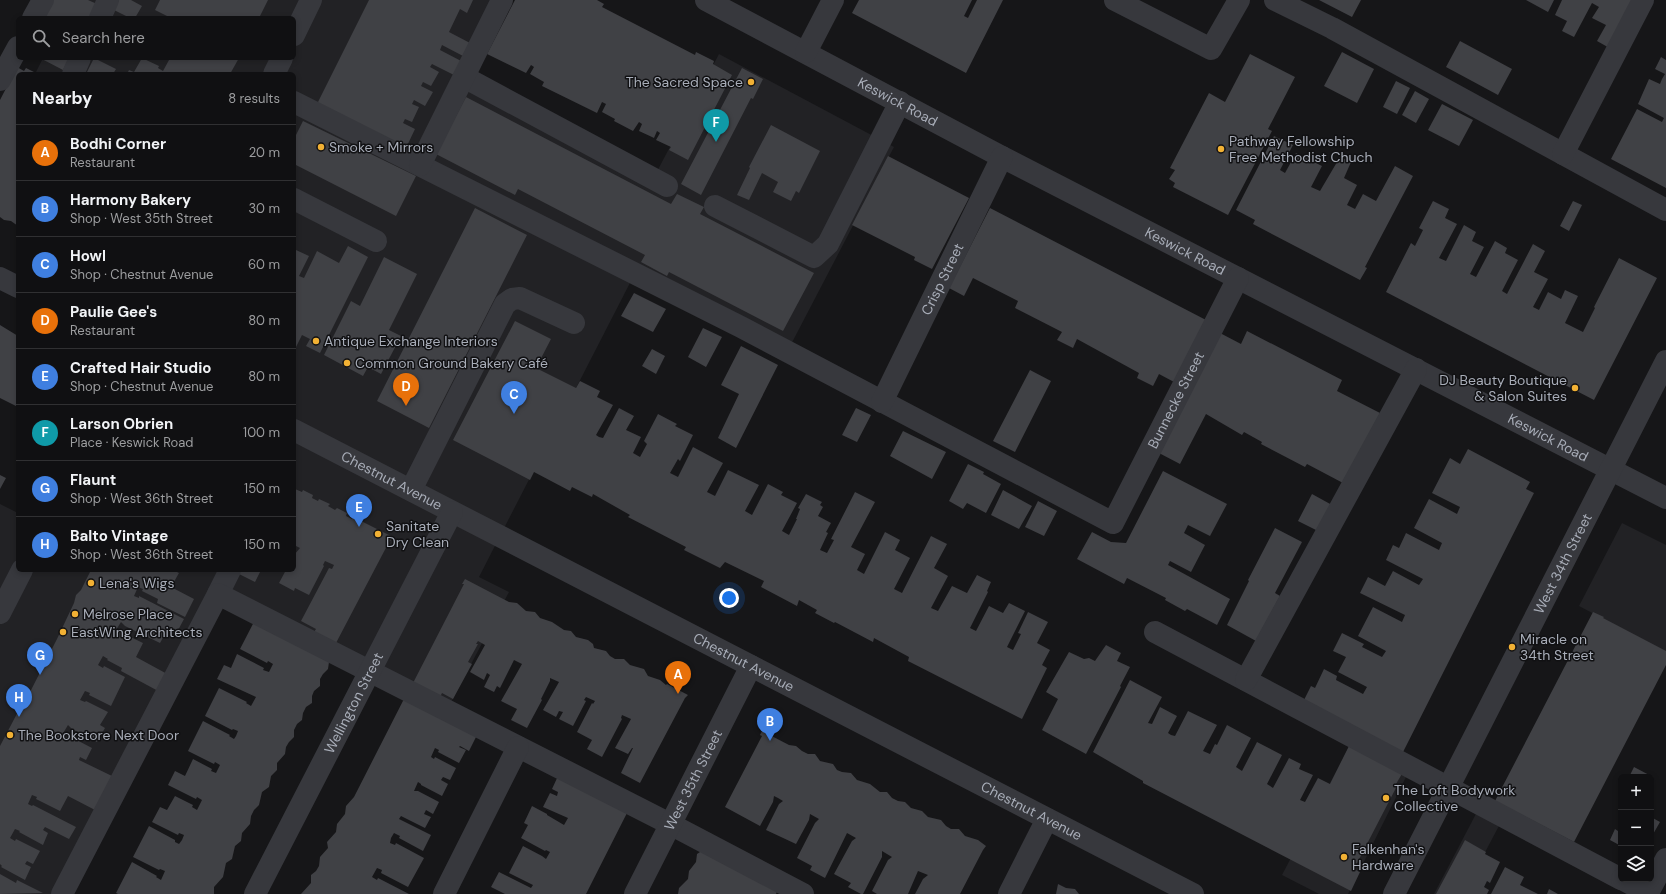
<!DOCTYPE html>
<meta charset="utf-8">
<style>
body{margin:0;font-family:"DM Sans",sans-serif;background:#1e1e20;color:#f1f3f6}
.controls{position:absolute;right:12px;bottom:12px;display:grid;overflow:hidden;border-radius:6px;box-shadow:0 2px 6px #0003}
.controls button{width:36px;height:36px;display:grid;place-items:center;padding:0;border:0;border-bottom:1px solid #303032;background:#101012;color:#f1f3f6;font:20px sans-serif}
.you{position:absolute;left:729px;top:598px;width:14px;height:14px;margin:-10px;border:3px solid #fff;border-radius:50%;background:#1a73e8;box-shadow:0 0 0 6px #1a73e833}
.badge{display:grid;place-items:center;width:26px;height:26px;border-radius:50%;background:#0b8043;color:#fff;font-size:13px;font-weight:700}
.pin{position:absolute;translate:-50% -33px;filter:drop-shadow(0 1px 2px #0008)}
.pin::after{content:'';position:absolute;top:21px;width:14px;height:12px;background:inherit;clip-path:polygon(0 0,100% 0,50% 100%)}
.list{margin:0;padding:0;list-style:none}
h2{display:flex;justify-content:space-between;align-items:center;height:52px;margin:0;padding:0 16px;font-size:17px}
h2 small{font-size:13px;font-weight:400;color:#9c9d9f}
.list li{display:grid;grid-template-columns:26px 1fr auto;gap:12px;align-items:center;box-sizing:border-box;height:56px;padding:0 16px;border-top:1px solid #303032}
.list b{display:block;font-size:15px;white-space:nowrap}
.list p{margin:0;font-size:13px;white-space:nowrap;color:#9c9d9f}
.list em{font-size:13px;font-style:normal;color:#9c9d9f}
.icon{flex:none;width:22px;height:22px;fill:none;stroke:currentColor;stroke-width:2;stroke-linecap:round;stroke-linejoin:round}
.map{position:relative;flex:none;width:1666px;height:894px;overflow:hidden}
.search{position:absolute;background:#101012;box-shadow:0 2px 6px #0003;left:16px;top:16px;width:280px;height:44px;display:flex;align-items:center;gap:10px;box-sizing:border-box;padding:0 14px;border-radius:6px;color:#9c9d9f;font-size:15px}
.panel{position:absolute;background:#101012;box-shadow:0 2px 6px #0003;left:16px;top:72px;width:280px;height:500px;border-radius:6px}
.map>svg:first-child{display:block}
.built{fill:#222225}
.building{fill:#404145}
.lines{fill:none;stroke-linecap:round;stroke-linejoin:round}
.minor{stroke:#37383d;stroke-width:22}
.poi-dot{fill:#f2b134;stroke:#111113;stroke-width:1.5}
.labels{text-anchor:middle;stroke-width:3;stroke-linejoin:round;paint-order:stroke}
.poi-label{font-size:14px;fill:#a8adb8;stroke:#111113;text-anchor:start}
.street-label{font-size:14px;fill:#a8adb8;stroke:#111113}
</style>
<div class="map">
<svg width="1666" height="894" viewBox="0 0 1666 894">
<rect width="100%" height="100%" fill="#161618"/>
<path class="built" d="M72,0H508L466,80L653,179L719,54L894,147L786,354L632,279L479,577L509,592L448,708L219,591L64,894H0V504L18,513V570H294V74H35L43,58H294V18H63Z
M1622,523L1666,545V652L1579,606Z
M1351,743L1408,773L1348,894H1319L1282,875Z
M1478,810L1501,822L1463,894H1434Z"/>
<path class="building" d="M47,0H88L97,4L90,18H37Z
M119,0H131L142,6L135,18H130L114,10Z
M160,0H268L259,18H171L155,10Z
M369,0H473L467,13L460,9L449,32L470,43L463,56L442,45L440,50L465,63L458,77L432,64L430,67L439,72L431,86L423,82L421,86L433,92L425,106L414,100L412,104L419,107L412,122L405,119L403,123L415,129L406,148L317,104Z
M515,0H597L604,4L602,7L695,55L696,52L714,61L713,64L732,75L688,160L669,150L671,147L656,140L660,133L657,131L654,138L652,137L639,131L642,124L639,122L633,131L614,121L615,119L602,112L606,104L602,102L597,113L542,86L544,82L530,74L534,67L531,65L526,73L487,54Z
M859,0H972L964,16L968,18L977,0H1003L966,73L852,13Z
M1319,0H1361L1352,17Z
M1526,0H1554L1548,12Z
M1562,0H1639L1613,50L1597,41L1606,25L1592,18L1599,7L1592,3L1574,37L1562,31L1567,21L1555,15Z
M1460,41L1512,69L1498,95L1446,67Z
M1342,52L1374,69L1357,103L1324,86Z
M1250,54L1295,77L1268,129L1272,131L1228,215L1173,187L1175,183L1169,179L1175,170L1170,168L1209,93L1225,102Z
M1661,57L1666,60V188L1611,159L1637,109L1662,122L1664,118L1638,104L1649,79L1660,84L1662,79L1665,74L1655,69Z
M40,58H69L63,70Z
M94,58L116,69L113,74H90L87,72Z
M142,58L159,66L158,68L163,71L169,60L165,58H239L230,74H127L129,70L134,72Z
M17,67L24,71L26,68L38,74H18V226L11,221L4,220L0,217V100Z
M742,68L763,79L753,99L751,98L701,195L681,184Z
M1396,81L1410,88L1397,114L1383,107Z
M1415,91L1429,99L1416,123L1402,115Z
M466,97L671,204L677,194L704,207L700,214L814,273L783,331L669,272L667,276L641,262L645,255L518,189L515,195L436,154Z
M1442,104L1473,120L1459,146L1428,130Z
M303,121L416,176L396,216L294,164V139Z
M771,125L820,151L799,193L796,191L791,201L773,192L778,182L762,173L749,200L737,195L750,168L749,167Z
M1274,136L1293,145L1280,170L1285,173L1296,153L1322,166L1311,187L1320,191L1340,157L1351,162L1344,178L1357,185L1347,205L1355,209L1363,194L1376,201L1395,166L1413,176L1365,267L1367,268L1360,280L1253,224L1255,220L1236,210Z
M888,156L969,198L932,269L914,260L915,257L852,225Z
M1433,201L1449,209L1445,218L1457,224L1439,258L1446,261L1464,225L1476,232L1472,241L1484,247L1470,274L1476,277L1495,241L1507,248L1505,253L1518,260L1502,291L1507,294L1533,244L1545,251L1534,272L1548,279L1533,307L1539,310L1548,292L1561,299L1565,290L1578,296L1565,323L1583,332L1595,308L1594,307L1619,258L1657,278L1594,400L1386,292L1411,243L1415,246L1423,230L1419,228Z
M1573,201L1582,205L1569,231L1560,226Z
M475,208L527,235L429,428L377,401Z
M990,208L1206,320L1174,382L1159,374L1153,386L1137,378L1139,373L1077,339L1073,348L1057,340L1062,332L1015,308L1018,301L973,278L964,296L949,288Z
M348,246L368,257L320,353L306,346L310,339L302,335L294,351V254L296,250L309,256L299,276L304,278L317,251L339,263Z
M384,257L417,274L389,330L401,336L381,374L368,367L363,376L324,355L351,301L360,306Z
M634,293L666,309L653,332L621,316Z
M515,321L551,339L536,368L576,388L580,381L600,391L597,397L613,405L596,435L599,437L603,438L619,408L634,416L626,430L641,437L633,453L640,457L647,444L644,441L658,414L677,424L675,426L693,435L680,461L678,459L670,473L678,477L693,447L723,463L707,492L715,496L728,470L759,485L745,511L752,515L768,484L783,492L781,495L797,503L782,531L789,535L797,519H796L800,509L798,508L806,494L822,502L820,505L823,507L818,516L831,523L826,532L828,533L820,550L827,553L834,540L831,539L855,492L875,502L851,547L865,554L857,570L864,574L885,532L900,540L895,550L910,558L894,589L902,593L931,536L947,544L934,568L948,576L931,608L938,611L952,586L967,593L977,575L991,582L987,591L988,592L970,628L976,631L989,606L1003,613L1009,603L1025,611L1007,647L1013,650L1021,634L1018,633L1028,612L1048,622L1037,643L1050,650L1042,665L1047,668L1022,719L908,661L909,657L874,638L873,642L835,622L834,623L815,613L817,610L799,600L797,606L761,587L764,581L725,562L720,568L684,550L686,547L628,517L630,515L593,494L592,497L572,487L570,491L534,472L530,480L453,440Z
M0,325L18,336V407L0,398Z
M703,328L722,337L706,367L688,357Z
M1247,331L1342,380L1337,391L1380,413L1343,483L1307,464L1305,467L1261,444L1262,442L1244,432L1242,435L1206,414L1180,464L1159,453L1220,333L1241,344Z
M741,346L778,365L736,448L718,438L739,394L721,385Z
M652,349L665,356L656,374L642,366Z
M1030,370L1051,381L1015,452L993,441Z
M856,408L871,415L857,442L842,435Z
M903,431L946,452L932,479L890,456Z
M1468,449L1530,482L1526,489L1534,493L1401,756L1302,704L1311,686L1315,688L1324,669L1337,676L1336,680L1363,694L1367,687L1338,672L1346,657L1333,651L1342,633L1364,644L1362,647L1382,657L1386,651L1358,636L1373,607L1402,622L1405,615L1360,593L1368,577L1385,586L1393,571L1419,585L1423,579L1386,560L1393,545L1399,548L1406,533L1439,550L1442,543L1414,528L1429,499L1457,514L1460,507L1432,493L1450,458L1460,464Z
M968,464L984,472L983,474L1001,484L986,513L967,503L963,509L949,501Z
M1163,471L1227,504L1210,536L1188,525L1184,533L1205,545L1191,572L1170,561L1168,565L1230,599L1217,625L1187,609L1185,611L1165,600L1166,598L1127,578L1124,584L1077,559L1092,532L1111,542L1126,543Z
M0,475L6,478L0,489Z
M294,486L295,489L302,492L303,490L313,495L312,498L318,501L319,499L330,504L328,506L335,510L337,508L347,513L346,516L352,519L353,517L391,536L390,538L392,539L389,542L336,643L314,632L316,629L301,621L329,568L332,569L334,565L325,561L323,565L324,566L309,595L295,588L294,591L279,583L286,570H294V555L300,548L294,545Z
M1003,490L1032,506L1019,529L991,515Z
M1312,494L1332,505L1318,531L1298,521Z
M1038,501L1057,511L1044,536L1025,527Z
M1275,528L1302,542L1275,593L1280,596L1256,641L1227,625L1249,581L1248,580Z
M91,570H173L179,573L171,587L194,599L185,617L157,603L158,599L142,591L143,589L138,587L134,596L139,598V596L184,619L176,634L168,629L160,643L125,626L121,622L116,630L143,643L136,657L169,675L160,692L121,671L122,668L107,660L108,659L103,656L98,665L103,668L104,666L125,677L111,706L89,695L90,693L85,691L80,700L85,702L86,701L108,712L100,725L105,728L97,742L72,729L68,725L62,735L68,738L69,736L92,748L86,760L80,757L79,760L112,776L95,810L68,796L60,811L36,799L37,797L32,795L28,804L32,806L33,805L76,827L69,839L45,827L43,830L48,833L43,845L19,832L20,831L15,829L10,838L15,841L16,839L40,851L33,864L27,861L25,864L31,867L25,880L1,867L2,866L0,864V746L21,706L22,700L28,696L57,639L74,603L76,595L81,590Z
M239,570H261L255,582L237,573Z
M465,579L509,602L517,603L526,611L535,612L540,618L552,622L564,630L571,631L576,637L588,640L593,644L594,648L606,651L610,656L615,659H624L630,665L644,669L648,676L660,680L666,685L667,684L688,695L685,698L640,783L621,773L633,748H632L628,754L615,748L631,719L622,715L621,718L622,719L602,757L587,749L592,740L577,732L592,703L593,704L595,701L586,697L584,700L586,701L573,726L559,719L563,712L559,711L556,717L543,710L559,682L550,678V681L541,699L542,700L527,728L511,720L517,709L501,701L522,664L514,660L500,688L497,686L494,692L484,687L490,675L487,673L484,680L470,672L485,645L478,641L476,644H478L468,662L472,664L453,699L442,693L440,697L413,683L464,584H462Z
M1593,612L1604,617L1603,618L1666,651V665L1574,842L1495,801Z
M256,618L329,662L328,669L323,674L320,679V686L314,691L312,696V703L306,707L303,713L302,720L297,724L294,730V737L289,742L286,747L285,754L277,763V770L271,776L269,787L262,792L259,805L254,810L251,816L250,824L242,833L241,841L235,846L232,859L226,863L223,877L214,887V894H118L116,893L132,862L157,876L156,877L161,880L165,871L160,869L159,870L133,857L149,826L175,840V842L179,844L182,840L184,835L179,833L178,835L152,822L160,807L167,810L175,796L193,805L192,807L197,810L202,800L197,797L196,799L168,785L175,771L185,776L193,759L212,769L211,771L216,773L220,765L215,762L214,764L188,751L203,721L230,735L229,736L234,739L236,736L238,731L233,729L232,730L205,716L219,688L247,702L246,703L251,706L256,697L217,679L224,665L231,668L237,654L264,668L263,670L269,672L273,664L268,661L267,663L240,649Z
M1106,645L1121,653L1117,661L1130,667L1120,686L1121,687L1086,754L1042,730L1058,699L1046,692L1069,652L1084,659L1089,658L1095,661Z
M1130,680L1162,697L1148,723L1152,724L1160,707L1177,716L1168,733L1171,735L1175,736L1188,711L1217,725L1203,751L1210,754L1215,744L1217,745L1227,725L1251,738L1236,767L1242,771L1257,742L1282,755L1267,784L1273,788L1289,758L1301,764L1299,769L1313,775L1300,800L1305,802L1318,778L1330,784L1350,744L1403,772L1396,784H1398L1354,869L1360,872L1351,891L1143,783V781L1093,752Z
M406,695L477,735L469,751L460,746L459,747L466,750L459,763L438,752L439,750L435,748L431,757L434,759L435,757L456,768L450,780L443,777L441,780L448,784L442,796L421,785V784L418,782L414,791H418L439,802L433,814L426,810L424,814L431,817L425,828L401,816L399,819L431,835L423,851L399,838L400,836L394,833L391,838L390,843L395,845L396,843L424,858L408,887L381,873L382,870L377,868L372,877L377,880L378,878L409,894H301L311,883V875L316,871L319,866L320,857L328,848L327,842L336,832L337,824L345,814L346,806L354,797Z
M762,731L789,745L796,746L802,751L808,754H815L820,761L833,764L837,770L842,772L851,773L857,780L870,784L880,792H887L892,798L898,801L905,802L911,808L922,811L928,817L941,820L946,826L951,829H959L965,836L978,840L986,846L983,850L960,894H915L923,879L928,875L918,871L908,894H877L872,891L888,860L892,857L882,851V857L863,894H861L848,887L851,883L834,874L852,841L856,838L847,833L825,878L810,870L812,866L797,858L815,823L819,819L810,814L809,820L796,844L766,830L779,804L783,801L778,798L774,796L773,802L760,826L725,807L762,736L760,735Z
M1634,767L1653,777H1629Z
M558,776L628,811L586,894H505L491,887L499,872L531,888L533,885L509,873L523,846L542,856L546,859L550,852L546,850L545,851L521,838L528,825L524,823L532,806L547,814V815L564,825L568,818L543,807L550,793L557,796L558,792L552,789Z
M1651,817L1660,822L1652,836L1651,835Z
M1615,829L1621,833V846L1610,840Z
M1465,840L1486,852L1485,854L1500,862L1490,883L1487,881L1484,887L1489,890L1487,894H1436Z
M703,850L778,889L776,894H678L679,888L688,879L689,871L696,862L697,854Z
M1505,867L1524,877L1520,885L1538,894H1491Z
M0,874L16,883L17,880L43,893L0,894Z
M1058,884L1066,888L1075,889L1079,894H1056Z
M1549,889L1558,894H1547Z"/>
<g class="lines">
<g class="minor">
<path id="s1" d="M706,0L1002,157L1666,498"/>
<path d="M1115,0L1211,49L1239,0"/>
<path d="M1275,0L1332,28L1666,210"/>
<path d="M33,18L43,0"/>
<path d="M100,18L108,0"/>
<path d="M294,35L311,0"/>
<path d="M806,52L833,0"/>
<path d="M73,74L80,58"/>
<path d="M274,74L282,58"/>
<path d="M464,77L667,186"/>
<path d="M0,80L18,47"/>
<path id="s2" d="M294,102L741,327L1113,523L1238,278"/>
<path d="M1563,154L1643,0"/>
<path d="M420,165L502,0"/>
<path d="M294,199L376,241"/>
<path d="M715,206L814,257L828,244L900,102"/>
<path d="M0,278L18,287"/>
<path id="s3" d="M882,402L1002,157"/>
<path id="s4" d="M294,430L1193,894"/>
<path d="M411,490L505,304L512,299L520,298L574,323"/>
<path d="M218,594L230,570"/>
<path d="M0,613L22,570"/>
<path d="M1155,632L1621,879"/>
<path d="M1246,680L1416,369"/>
<path d="M1622,879L1648,893L1666,859"/>
<path d="M62,894L218,594L670,824L803,894"/>
<path id="s5" d="M255,894L452,512"/>
<path d="M444,894L518,747"/>
<path id="s6" d="M635,894L751,666"/>
<path d="M1009,894L1047,819"/>
<path id="s7" d="M1394,894L1666,361"/>
</g>
</g>
<g class="poi-dot">
<circle cx="751" cy="82" r="4"/>
<circle cx="321" cy="147" r="4"/>
<circle cx="1221" cy="149" r="4"/>
<circle cx="316" cy="341" r="4"/>
<circle cx="347" cy="363" r="4"/>
<circle cx="1575" cy="388" r="4"/>
<circle cx="378" cy="534" r="4"/>
<circle cx="91" cy="583" r="4"/>
<circle cx="75" cy="614" r="4"/>
<circle cx="63" cy="632" r="4"/>
<circle cx="1512" cy="647" r="4"/>
<circle cx="10" cy="735" r="4"/>
<circle cx="1386" cy="798" r="4"/>
<circle cx="1344" cy="857" r="4"/>
</g>
<g class="labels">
<g class="poi-label">
<text x="743" y="87" text-anchor="end">The Sacred Space</text>
<text x="1229" y="146">Pathway Fellowship<tspan x="1229" dy="16">Free Methodist Chuch</tspan></text>
<text x="329" y="152">Smoke + Mirrors</text>
<text x="324" y="346">Antique Exchange Interiors</text>
<text x="355" y="368">Common Ground Bakery Café</text>
<text x="1567" y="385" text-anchor="end">DJ Beauty Boutique<tspan x="1567" dy="16">&amp; Salon Suites</tspan></text>
<text x="386" y="531">Sanitate<tspan x="386" dy="16">Dry Clean</tspan></text>
<text x="99" y="588">Lena's Wigs</text>
<text x="83" y="619">Melrose Place</text>
<text x="71" y="637">EastWing Architects</text>
<text x="1520" y="644">Miracle on<tspan x="1520" dy="16">34th Street</tspan></text>
<text x="18" y="740">The Bookstore Next Door</text>
<text x="1394" y="795">The Loft Bodywork<tspan x="1394" dy="16">Collective</tspan></text>
<text x="1352" y="854">Falkenhan's<tspan x="1352" dy="16">Hardware</tspan></text>
</g>
<g class="street-label">
<text dy="5" stroke="none"><textPath href="#s1" startOffset="217">Keswick Road</textPath></text>
<text dy="5" stroke="none"><textPath href="#s1" startOffset="541">Keswick Road</textPath></text>
<text dy="5" stroke="none"><textPath href="#s3" startOffset="137">Crisp Street</textPath></text>
<text dy="5" stroke="none"><textPath href="#s2" startOffset="1059">Bunnecke Street</textPath></text>
<text dy="5" stroke="none"><textPath href="#s1" startOffset="949">Keswick Road</textPath></text>
<text dy="5" stroke="none"><textPath href="#s4" startOffset="110">Chestnut Avenue</textPath></text>
<text dy="5" stroke="none"><textPath href="#s7" startOffset="371">West 34th Street</textPath></text>
<text dy="5" stroke="none"><textPath href="#s4" startOffset="506">Chestnut Avenue</textPath></text>
<text dy="5" stroke="none"><textPath href="#s5" startOffset="215">Wellington Street</textPath></text>
<text dy="5" stroke="none"><textPath href="#s6" startOffset="128">West 35th Street</textPath></text>
<text dy="5" stroke="none"><textPath href="#s4" startOffset="830">Chestnut Avenue</textPath></text>
</g>
</g>
</svg>
<div class="controls">
<button>+</button>
<button>−</button>
<button><svg class="icon" aria-label="layers" viewBox="0 0 24 24"><path d="M12 4l9 5-9 5-9-5zM3 14l9 5 9-5"/></svg></button>
</div>
<div class="you"></div>
<div class="pin badge" style="left:678px;top:694px;background:#e8710a">A</div>
<div class="pin badge" style="left:770px;top:741px;background:#3f7fe0">B</div>
<div class="pin badge" style="left:514px;top:414px;background:#3f7fe0">C</div>
<div class="pin badge" style="left:406px;top:406px;background:#e8710a">D</div>
<div class="pin badge" style="left:359px;top:527px;background:#3f7fe0">E</div>
<div class="pin badge" style="left:716px;top:142px;background:#0f9aa8">F</div>
<div class="pin badge" style="left:40px;top:675px;background:#3f7fe0">G</div>
<div class="pin badge" style="left:19px;top:717px;background:#3f7fe0">H</div>
<div class="search"><svg class="icon" aria-label="search" viewBox="0 0 24 24"><circle cx="10" cy="10" r="6"/><path d="M15 15l6 6"/></svg>Search here</div>
<section class="panel">
<h2>Nearby<small>8 results</small></h2>
<ul class="list">
<li><span class="badge" style="background:#e8710a">A</span><div><b>Bodhi Corner</b><p>Restaurant</p></div><em>20 m</em></li>
<li><span class="badge" style="background:#3f7fe0">B</span><div><b>Harmony Bakery</b><p>Shop · West 35th Street</p></div><em>30 m</em></li>
<li><span class="badge" style="background:#3f7fe0">C</span><div><b>Howl</b><p>Shop · Chestnut Avenue</p></div><em>60 m</em></li>
<li><span class="badge" style="background:#e8710a">D</span><div><b>Paulie Gee's</b><p>Restaurant</p></div><em>80 m</em></li>
<li><span class="badge" style="background:#3f7fe0">E</span><div><b>Crafted Hair Studio</b><p>Shop · Chestnut Avenue</p></div><em>80 m</em></li>
<li><span class="badge" style="background:#0f9aa8">F</span><div><b>Larson Obrien</b><p>Place · Keswick Road</p></div><em>100 m</em></li>
<li><span class="badge" style="background:#3f7fe0">G</span><div><b>Flaunt</b><p>Shop · West 36th Street</p></div><em>150 m</em></li>
<li><span class="badge" style="background:#3f7fe0">H</span><div><b>Balto Vintage</b><p>Shop · West 36th Street</p></div><em>150 m</em></li>
</ul>
</section>
</div>
